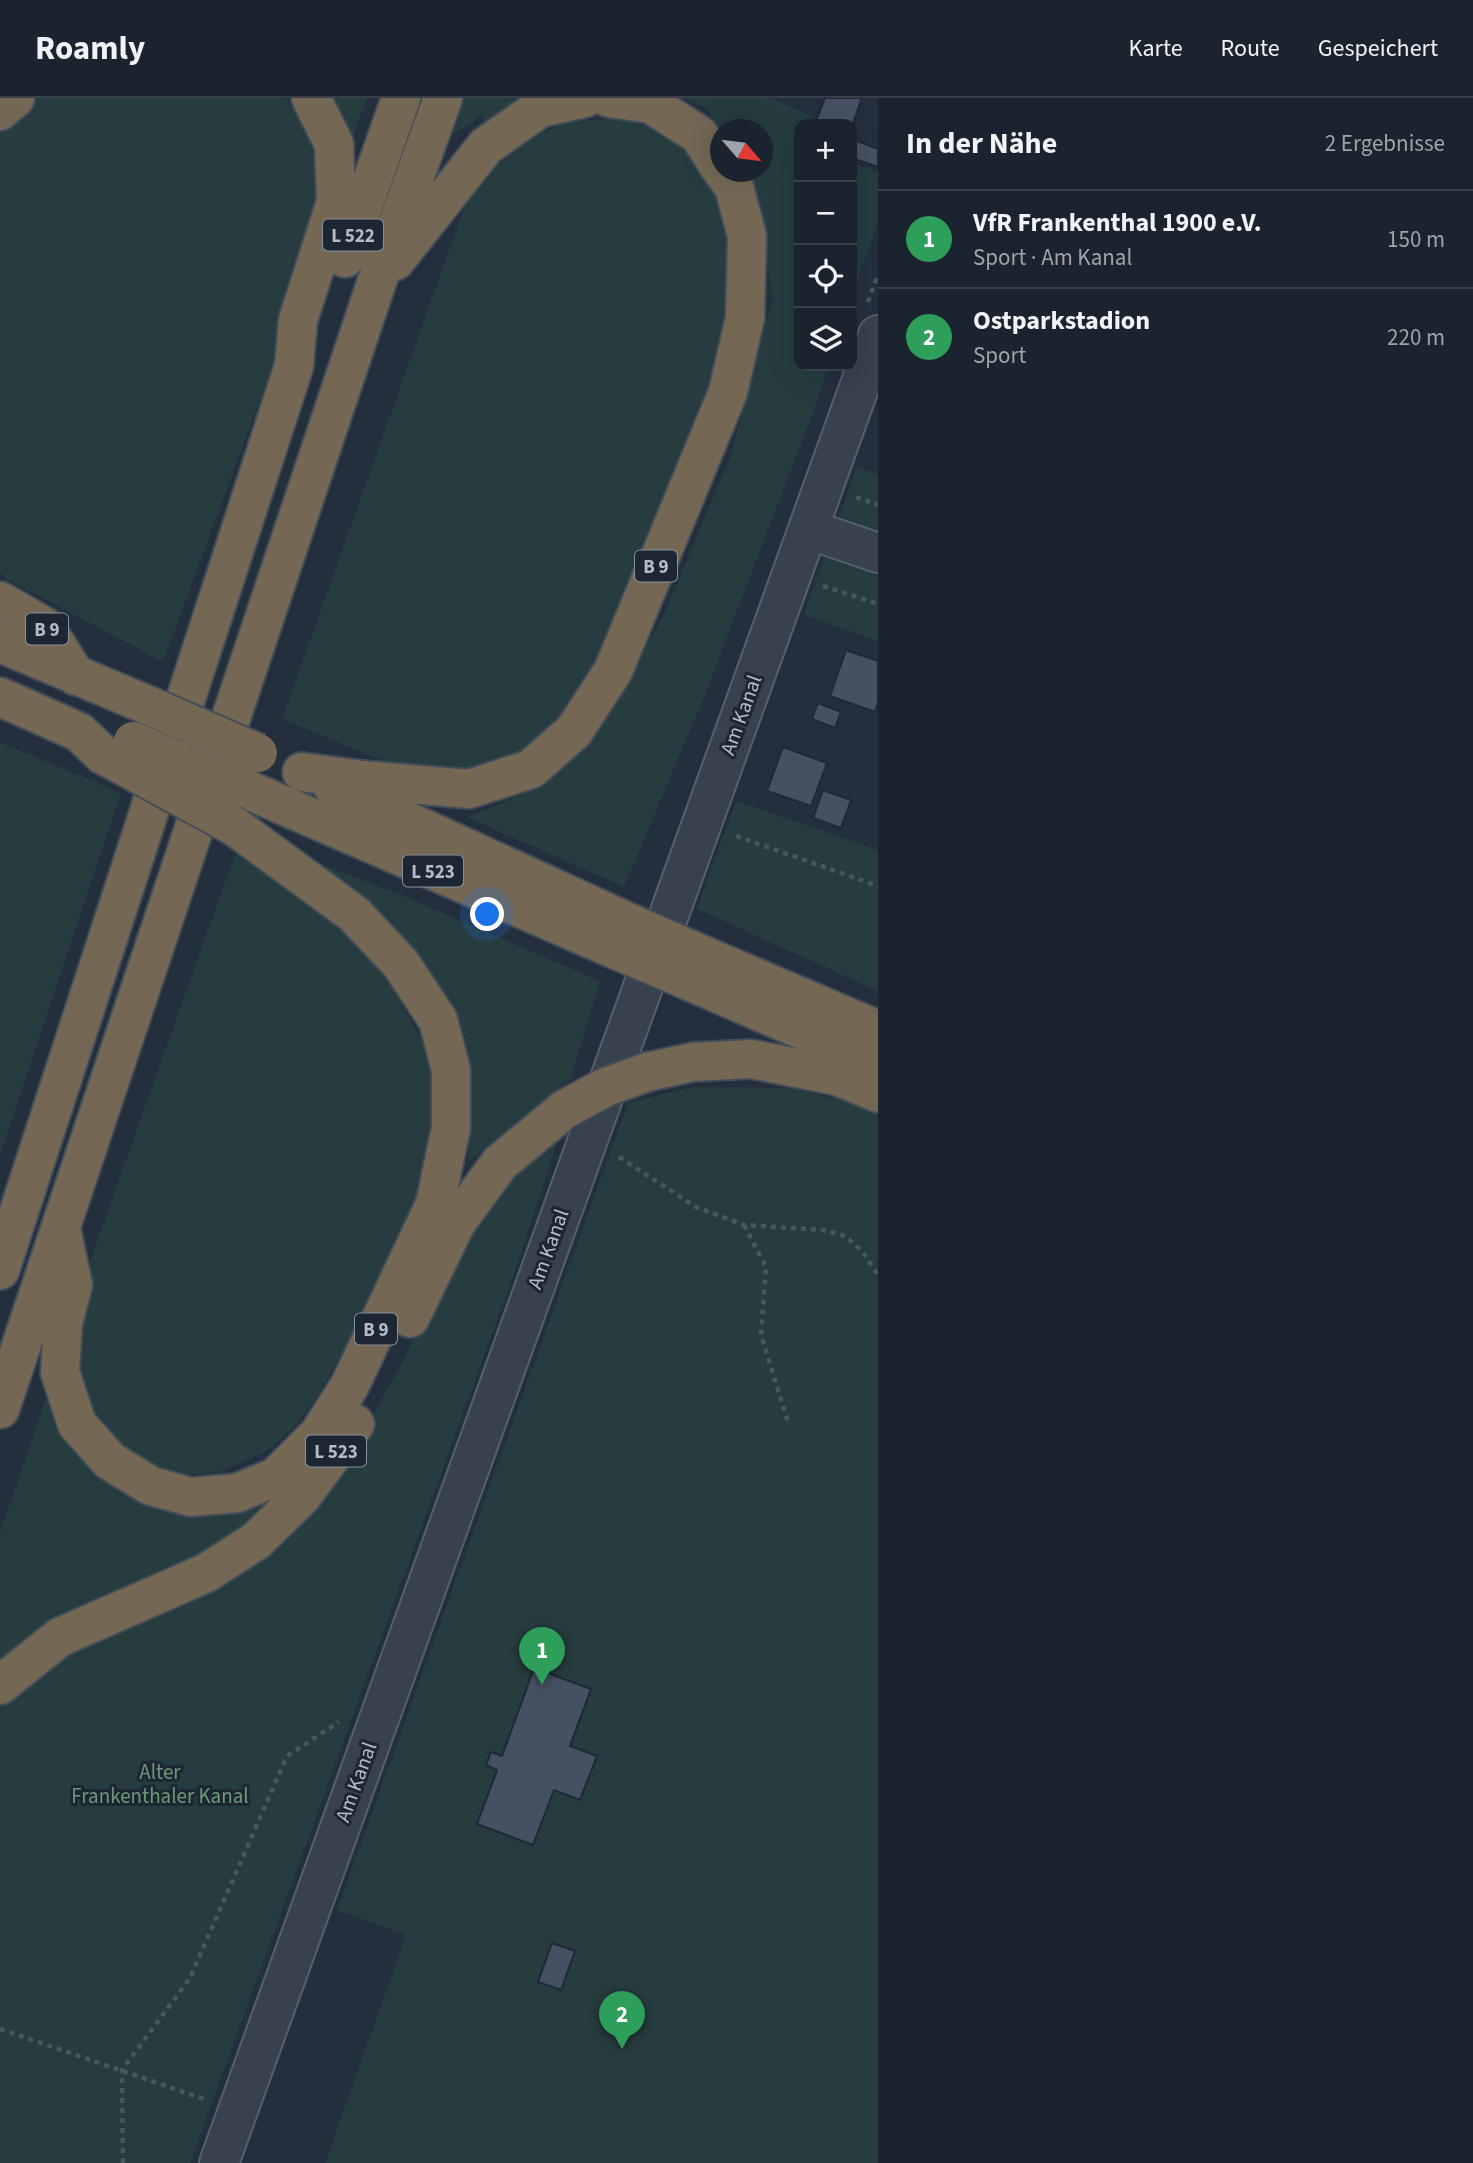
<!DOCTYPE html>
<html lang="de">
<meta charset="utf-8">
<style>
body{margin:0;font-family:"Source Sans 3",sans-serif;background:#242b36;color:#f1f3f6}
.controls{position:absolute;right:21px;top:21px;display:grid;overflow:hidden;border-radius:14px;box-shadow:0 7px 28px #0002}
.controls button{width:63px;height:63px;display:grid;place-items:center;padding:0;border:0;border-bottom:2px solid #39404a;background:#1b232e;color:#f1f3f6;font:35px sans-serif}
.compass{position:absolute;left:710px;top:21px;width:63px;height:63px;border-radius:50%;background:#1b232e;box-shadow:0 7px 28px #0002;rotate:118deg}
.you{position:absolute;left:488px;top:817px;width:24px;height:24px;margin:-18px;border:5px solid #fff;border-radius:50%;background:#1a73e8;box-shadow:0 0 0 10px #1a73e833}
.badge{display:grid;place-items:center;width:46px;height:46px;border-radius:50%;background:#0b8043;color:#fff;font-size:23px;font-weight:700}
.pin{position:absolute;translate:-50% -58px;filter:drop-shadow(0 2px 4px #0008)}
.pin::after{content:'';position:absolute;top:37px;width:24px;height:21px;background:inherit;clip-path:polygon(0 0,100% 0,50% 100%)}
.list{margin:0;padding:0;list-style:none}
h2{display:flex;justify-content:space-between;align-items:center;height:91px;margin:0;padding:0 28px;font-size:30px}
h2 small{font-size:23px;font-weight:400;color:#a0a4aa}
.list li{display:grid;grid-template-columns:46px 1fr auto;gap:21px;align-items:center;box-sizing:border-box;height:98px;padding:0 28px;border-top:2px solid #39404a}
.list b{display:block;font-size:26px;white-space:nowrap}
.list p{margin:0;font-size:23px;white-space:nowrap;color:#a0a4aa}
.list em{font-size:23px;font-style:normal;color:#a0a4aa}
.icon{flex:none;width:38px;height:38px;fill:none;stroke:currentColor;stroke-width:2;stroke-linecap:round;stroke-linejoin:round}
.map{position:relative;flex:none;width:878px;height:2065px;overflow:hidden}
header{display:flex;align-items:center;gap:42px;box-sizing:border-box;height:98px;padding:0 35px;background:#1b232e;border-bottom:2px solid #39404a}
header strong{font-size:33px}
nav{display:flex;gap:38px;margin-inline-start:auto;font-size:24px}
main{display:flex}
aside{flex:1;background:#1b232e}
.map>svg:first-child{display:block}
.green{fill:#263c3f}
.building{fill:#455162;stroke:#1f2835;stroke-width:2}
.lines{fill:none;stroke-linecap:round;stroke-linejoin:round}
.street-casing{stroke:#565f6c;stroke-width:42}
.highway-casing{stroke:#434c59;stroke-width:42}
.path{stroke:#44595c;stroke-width:4.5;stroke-dasharray:5 5;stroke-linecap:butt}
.street{stroke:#38414e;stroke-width:38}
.highway{stroke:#746855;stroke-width:38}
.highway-bridge-casing{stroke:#434c59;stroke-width:42;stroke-linecap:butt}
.highway-bridge{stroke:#746855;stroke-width:38}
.labels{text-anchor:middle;stroke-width:6;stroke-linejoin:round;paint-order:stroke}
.shield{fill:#1d2633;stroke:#878f9c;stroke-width:2}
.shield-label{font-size:19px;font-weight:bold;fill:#b4bcc9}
.street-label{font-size:21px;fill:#b4bcc9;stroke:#1d2633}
.park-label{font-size:21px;fill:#6b9a76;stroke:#1d2633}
</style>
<header>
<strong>Roamly</strong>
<nav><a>Karte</a><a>Route</a><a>Gespeichert</a></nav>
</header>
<main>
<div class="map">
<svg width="878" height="2065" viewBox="0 0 878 2065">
<rect width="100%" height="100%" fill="#242f3e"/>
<path class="green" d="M37,0H285L310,33L321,103L307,175L163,564L8,482L0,475V32Z
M333,0H367L353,39Z
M463,0H537L485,28L482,15L470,27L447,38Z
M684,0H770L812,18L808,26H799V268H829L813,315L703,602L624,789L467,719L533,692L591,643L663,519L730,359L773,200L751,81L746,74H762V32L720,33L706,10Z
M626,20L676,42L714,90L732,140L733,195L718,265L694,336L605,551L566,614L521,652L476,671L431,673L386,664L282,621L469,96L517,49L566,23Z
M852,65L878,74V123L852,200Z
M857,369L878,376V440L837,426Z
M826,455L878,474V543L804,517Z
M0,644L121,695L0,1057Z
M736,703L878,752V893L697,811Z
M235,756L329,820L389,881L429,957L434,1024L422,1082L371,1203L319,1296L292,1331L266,1354L219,1374L168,1378L98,1332L73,1287L69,1222Z
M313,763L399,796L600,883L571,980L469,1063L468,993L453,915L423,863Z
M692,989L794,990L878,1013V2065H325L406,1837L337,1812L628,1005Z
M561,1032L521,1156L190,2065H0V1603L36,1572L202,1491L367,1327L403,1263L435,1193L493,1098Z
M49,1290L60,1323L87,1366L138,1398L288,1390L239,1437L0,1572V1435Z"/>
<path class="building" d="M825,0H862L852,28V26H815Z
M855,42L878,51V69L852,60V51Z
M846,552L878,563V605L875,614L830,598Z
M818,605L841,614L835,630L812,621Z
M783,649L827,665L811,708L767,693Z
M823,692L851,702L841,730L813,720Z
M534,1570L591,1591L570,1648L597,1658L580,1702L554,1692L533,1747L477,1726L497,1672L486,1667L491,1654L502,1658Z
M552,1845L575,1853L561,1892L538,1884Z"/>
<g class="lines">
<g class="street-casing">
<path id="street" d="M808,431L878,455
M219,2065L878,237"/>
</g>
<g class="highway-casing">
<path id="highway" d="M609,0L651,6L699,37L720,70
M0,13L15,0
M345,160L401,0
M395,163L486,48L540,10L585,0
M0,503L45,529L76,578
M0,545L145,606
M0,599L79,634L103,657L124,668
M302,674L362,682L469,691L531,671L574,633L613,573L728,294L745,220L747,138L734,89L723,74
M333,689L632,826
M246,691L621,854
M691,852L878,932
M680,879L878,965
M647,974L693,964L751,961L837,978L878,995
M61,1130L73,1187L63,1225L60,1274L77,1326L110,1363L151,1388L191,1399L237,1395L276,1379L319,1336L350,1287L435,1106L451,1030V972L438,922L401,866L354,816L234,728
M0,1172L294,268L298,222L336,104L334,46L311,0
M410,1220L456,1125L500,1065L565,1011
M0,1311L376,186L443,0
M0,1587L60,1539L206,1475L256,1443L302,1398L355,1326"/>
</g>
<path class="path" d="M868,204L878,176
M856,399L878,407
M823,488L878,506
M736,738L878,788
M619,1059L696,1109L744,1127L824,1132L845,1138L862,1153L878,1177
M744,1127L766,1169L761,1237L788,1324
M0,1931L204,2001
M123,2065L122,1972L190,1880L287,1658L339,1624"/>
<use href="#street" class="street"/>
<use href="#highway" class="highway"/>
<g class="highway-bridge-casing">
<path id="highway-bridge" d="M145,606L258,655
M133,643L246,691
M124,668L234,728
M632,826L691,852
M621,854L680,879
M565,1011L606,989L647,974"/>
</g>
<use href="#highway-bridge" class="highway-bridge"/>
</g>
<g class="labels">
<g class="shield">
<rect x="323" y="121.5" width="60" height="31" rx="5"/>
<rect x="635" y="452.5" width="42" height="31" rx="5"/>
<rect x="26" y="515.5" width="42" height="31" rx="5"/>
<rect x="403" y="757.5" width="60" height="31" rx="5"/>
<rect x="355" y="1215.5" width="42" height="31" rx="5"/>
<rect x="306" y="1337.5" width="60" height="31" rx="5"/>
</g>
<g class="shield-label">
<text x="353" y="144">L 522</text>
<text x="656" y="475">B 9</text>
<text x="47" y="538">B 9</text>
<text x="433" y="780">L 523</text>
<text x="376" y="1238">B 9</text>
<text x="336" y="1360">L 523</text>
</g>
<g class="street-label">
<text transform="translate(741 617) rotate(-70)" y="7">Am Kanal</text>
<text transform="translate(548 1151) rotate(-70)" y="7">Am Kanal</text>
<text transform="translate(356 1684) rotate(-70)" y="7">Am Kanal</text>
</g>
<g class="park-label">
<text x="160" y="1681">Alter<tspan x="160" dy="24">Frankenthaler Kanal</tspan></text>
</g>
</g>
</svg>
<div class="controls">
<button>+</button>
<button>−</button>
<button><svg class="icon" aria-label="locate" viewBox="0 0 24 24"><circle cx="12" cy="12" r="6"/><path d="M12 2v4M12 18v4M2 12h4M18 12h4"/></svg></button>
<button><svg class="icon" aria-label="layers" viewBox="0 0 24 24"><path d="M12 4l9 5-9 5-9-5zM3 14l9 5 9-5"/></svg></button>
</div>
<svg class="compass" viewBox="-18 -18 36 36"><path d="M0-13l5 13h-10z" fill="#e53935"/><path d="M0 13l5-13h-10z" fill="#a0a4aa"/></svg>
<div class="you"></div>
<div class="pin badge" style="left:542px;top:1587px;background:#2e9e5b">1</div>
<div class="pin badge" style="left:622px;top:1951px;background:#2e9e5b">2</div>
</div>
<aside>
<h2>In der Nähe<small>2 Ergebnisse</small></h2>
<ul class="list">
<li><span class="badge" style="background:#2e9e5b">1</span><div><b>VfR Frankenthal 1900 e.V.</b><p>Sport · Am Kanal</p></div><em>150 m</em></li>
<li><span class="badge" style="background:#2e9e5b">2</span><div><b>Ostparkstadion</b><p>Sport</p></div><em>220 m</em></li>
</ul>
</aside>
</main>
